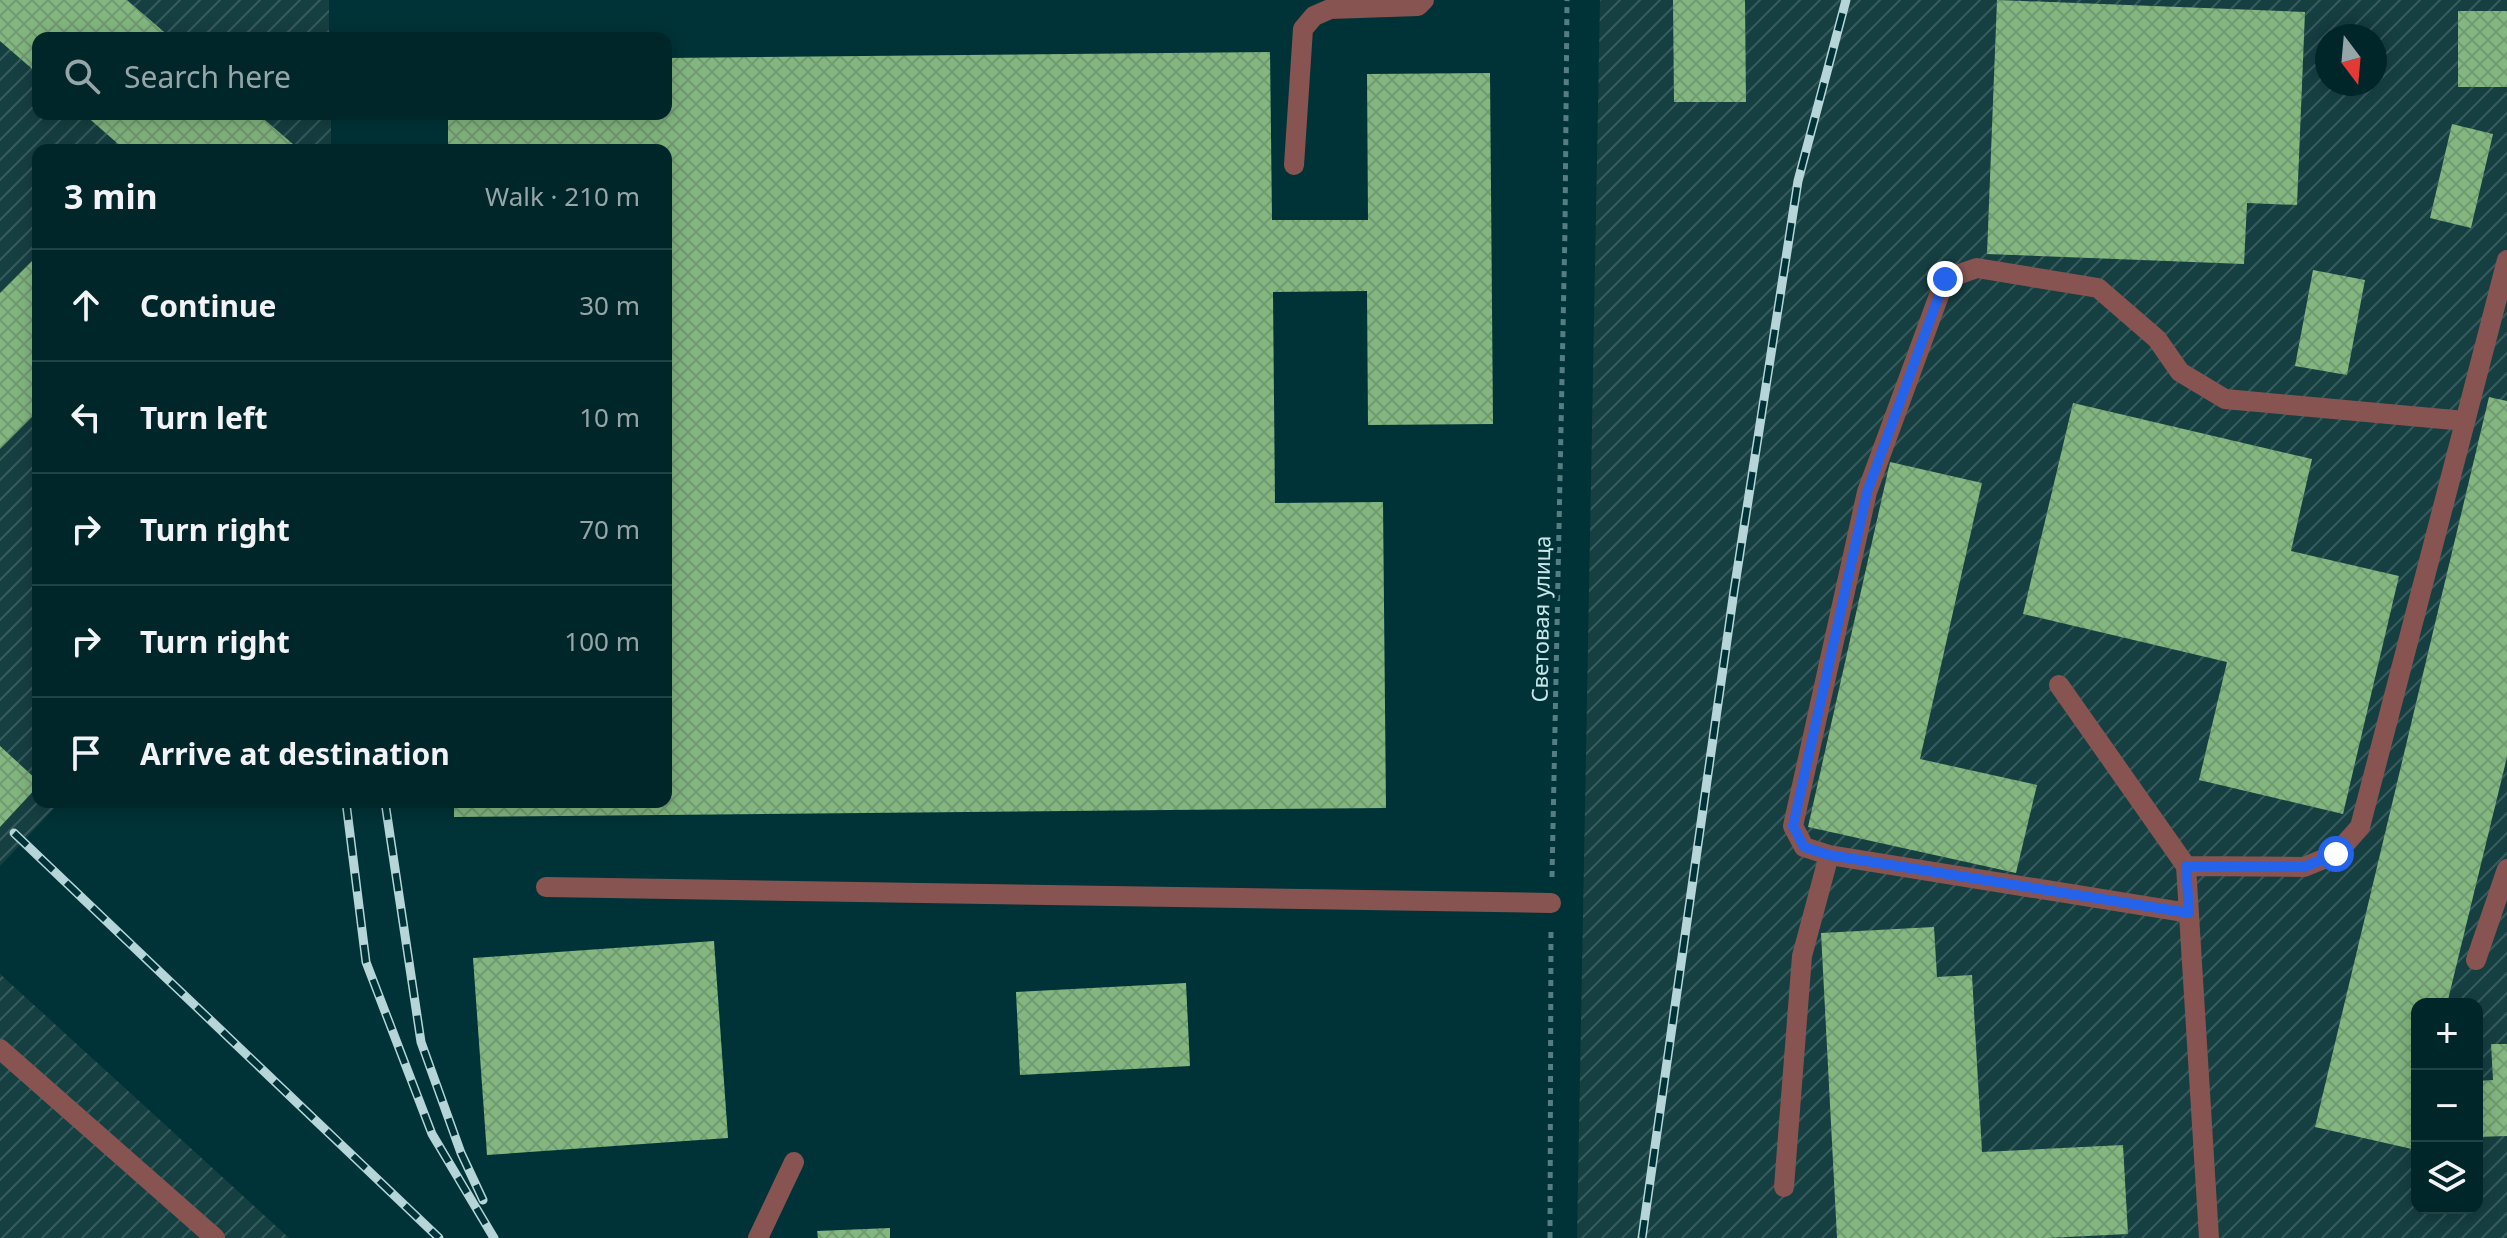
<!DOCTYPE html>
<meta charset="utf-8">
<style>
body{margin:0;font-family:"Noto Sans",sans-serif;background:#0e3235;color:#f1f3f6}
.controls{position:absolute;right:24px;bottom:24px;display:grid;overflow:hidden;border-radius:16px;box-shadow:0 4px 20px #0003}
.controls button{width:72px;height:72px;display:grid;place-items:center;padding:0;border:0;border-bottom:2px solid #224346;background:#002629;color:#f1f3f6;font:40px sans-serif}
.compass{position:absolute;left:2315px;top:24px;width:72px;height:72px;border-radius:50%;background:#002629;box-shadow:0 4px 20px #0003;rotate:164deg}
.stop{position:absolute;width:24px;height:24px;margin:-18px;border:6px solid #2563eb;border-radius:50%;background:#fff}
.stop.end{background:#2563eb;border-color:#fff;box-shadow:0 2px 8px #0008}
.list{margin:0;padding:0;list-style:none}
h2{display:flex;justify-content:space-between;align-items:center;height:104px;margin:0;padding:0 32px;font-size:34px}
h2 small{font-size:26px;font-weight:400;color:#95a5a8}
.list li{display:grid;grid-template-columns:52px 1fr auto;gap:24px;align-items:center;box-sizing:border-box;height:112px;padding:0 32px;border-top:2px solid #224346}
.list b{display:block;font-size:30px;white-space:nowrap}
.list em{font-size:26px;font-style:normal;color:#95a5a8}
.icon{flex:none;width:44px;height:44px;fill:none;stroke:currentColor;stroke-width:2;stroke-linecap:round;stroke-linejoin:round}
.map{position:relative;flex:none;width:2507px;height:1238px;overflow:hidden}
.search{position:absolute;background:#002629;box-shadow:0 4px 20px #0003;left:32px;top:32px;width:640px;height:88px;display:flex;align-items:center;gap:20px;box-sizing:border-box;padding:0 28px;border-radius:16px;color:#95a5a8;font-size:30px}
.panel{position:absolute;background:#002629;box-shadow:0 4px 20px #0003;left:32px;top:144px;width:640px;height:664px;border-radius:16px}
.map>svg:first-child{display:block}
.industrial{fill:url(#industrial-furrows);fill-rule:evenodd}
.building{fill:url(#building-cross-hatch)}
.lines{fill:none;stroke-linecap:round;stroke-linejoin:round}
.path{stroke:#547e82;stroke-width:5;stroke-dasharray:6 6;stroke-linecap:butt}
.lane{stroke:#885451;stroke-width:20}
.street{stroke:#885451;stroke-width:20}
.rail-casing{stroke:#b5d5d8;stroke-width:9}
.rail{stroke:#003337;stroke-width:6;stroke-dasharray:18;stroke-linecap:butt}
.route{stroke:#2563eb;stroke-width:10}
.labels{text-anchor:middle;stroke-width:8;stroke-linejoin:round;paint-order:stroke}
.street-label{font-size:22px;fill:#c9e7ea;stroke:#003337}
</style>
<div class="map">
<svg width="2507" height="1238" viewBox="0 0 2507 1238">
<defs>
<pattern id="industrial-furrows" width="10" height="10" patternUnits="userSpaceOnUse" patternTransform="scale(2)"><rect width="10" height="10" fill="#163f42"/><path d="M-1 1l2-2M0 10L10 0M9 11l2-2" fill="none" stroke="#375b5d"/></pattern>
<pattern id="building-cross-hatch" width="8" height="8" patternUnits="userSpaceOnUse" patternTransform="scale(2)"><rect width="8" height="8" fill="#83b77f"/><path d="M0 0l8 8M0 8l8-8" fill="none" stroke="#719a71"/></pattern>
</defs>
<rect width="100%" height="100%" fill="#003337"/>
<path class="industrial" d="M0,0H329V38H38V114H331V150H38V802H60L0,866Z
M1600,0H2507V1238H1577ZM2327,36H2375V84H2327ZM2417,1004H2477V1208H2417Z
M0,974L289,1238H0Z"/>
<path class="building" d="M0,0H127L171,38H38V74L0,41Z
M1673,0H1745L1746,102H1674Z
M1997,0L2305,12L2297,205L2247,203L2244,264L1987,254Z
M2458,11H2507V87H2458Z
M1270,52L1272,220H1368L1367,74L1490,73L1493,424L1368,425L1367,291L1273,292L1275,503L1383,502L1386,808L454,817V802H666V150H448V114H666V58Z
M84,114H258L294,145L289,150H125Z
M2452,124L2493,134L2471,228L2430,218Z
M38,255V411L0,449V293Z
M2313,270L2365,280L2347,375L2295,366Z
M2489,397L2507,401V757L2447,1004H2417V1130L2412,1149L2315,1127Z
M2073,403L2312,459L2291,551L2399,576L2343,814L2199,780L2227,662L2023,614Z
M1890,462L1982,483L1920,759L2037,785L2016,873L1808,827Z
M0,746L38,781V786L0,827Z
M1934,927L1937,977L1972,975L1982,1152L2123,1145L2128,1234L2047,1238H1837L1821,933Z
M714,941L728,1138L487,1155L473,958Z
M1186,983L1190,1066L1020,1075L1016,992Z
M2491,1044H2507V1136L2477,1137V1081L2493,1080Z
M890,1228V1238H818L817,1231Z"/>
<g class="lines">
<path class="path" d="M1552,877L1565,229L1567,0
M1550,1238L1551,931"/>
<path class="lane" d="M1294,165L1303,29L1314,16L1330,9L1418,6L1424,0
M2059,685L2186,866L2209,1238
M1829,855L1804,847L1793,826L1867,492L1945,279L1977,268L2098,288L2157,339L2180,372L2225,399L2465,421
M2186,866L2304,867L2336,854L2360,827L2507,260
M546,887L1551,903
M2476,960L2507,869
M1784,1187L1802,956L1829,855L2189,913
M758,1238L794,1162"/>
<path class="street" d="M0,1049L215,1238"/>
<g class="rail-casing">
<path id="rail" d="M346,802L366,962L432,1134L494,1238
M385,802L421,1042L461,1153L483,1200
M14,833L439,1238
M1642,1238L1734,591L1798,181L1846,0"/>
</g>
<use href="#rail" class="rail"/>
</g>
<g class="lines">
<path class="route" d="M1945,279L1867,492L1793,826L1804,847L1829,855L2189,913L2186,866L2304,867L2336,854"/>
</g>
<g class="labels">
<g class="street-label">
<text transform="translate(1541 619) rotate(-89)" y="8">Световая улица</text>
</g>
</g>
</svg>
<div class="controls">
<button>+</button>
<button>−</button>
<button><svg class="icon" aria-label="layers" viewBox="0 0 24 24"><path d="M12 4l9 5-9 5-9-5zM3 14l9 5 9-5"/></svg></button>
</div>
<svg class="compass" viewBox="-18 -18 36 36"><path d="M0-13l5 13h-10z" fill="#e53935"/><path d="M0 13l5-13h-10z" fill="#95a5a8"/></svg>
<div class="stop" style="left:2336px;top:854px"></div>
<div class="stop end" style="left:1945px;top:279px"></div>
<div class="search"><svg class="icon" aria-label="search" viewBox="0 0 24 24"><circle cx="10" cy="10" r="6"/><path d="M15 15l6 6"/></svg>Search here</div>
<section class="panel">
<h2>3 min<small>Walk · 210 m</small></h2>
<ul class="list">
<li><svg class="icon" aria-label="ahead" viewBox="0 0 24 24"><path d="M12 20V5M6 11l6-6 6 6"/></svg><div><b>Continue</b></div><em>30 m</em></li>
<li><svg class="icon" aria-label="left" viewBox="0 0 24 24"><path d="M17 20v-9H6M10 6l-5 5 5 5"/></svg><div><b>Turn left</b></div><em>10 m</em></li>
<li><svg class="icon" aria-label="right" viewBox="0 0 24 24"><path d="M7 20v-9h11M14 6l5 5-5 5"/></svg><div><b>Turn right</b></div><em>70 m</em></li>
<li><svg class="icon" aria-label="right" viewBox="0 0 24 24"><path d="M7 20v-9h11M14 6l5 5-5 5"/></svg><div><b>Turn right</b></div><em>100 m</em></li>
<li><svg class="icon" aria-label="arrive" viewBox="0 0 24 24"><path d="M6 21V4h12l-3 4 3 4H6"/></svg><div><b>Arrive at destination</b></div></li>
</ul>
</section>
</div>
